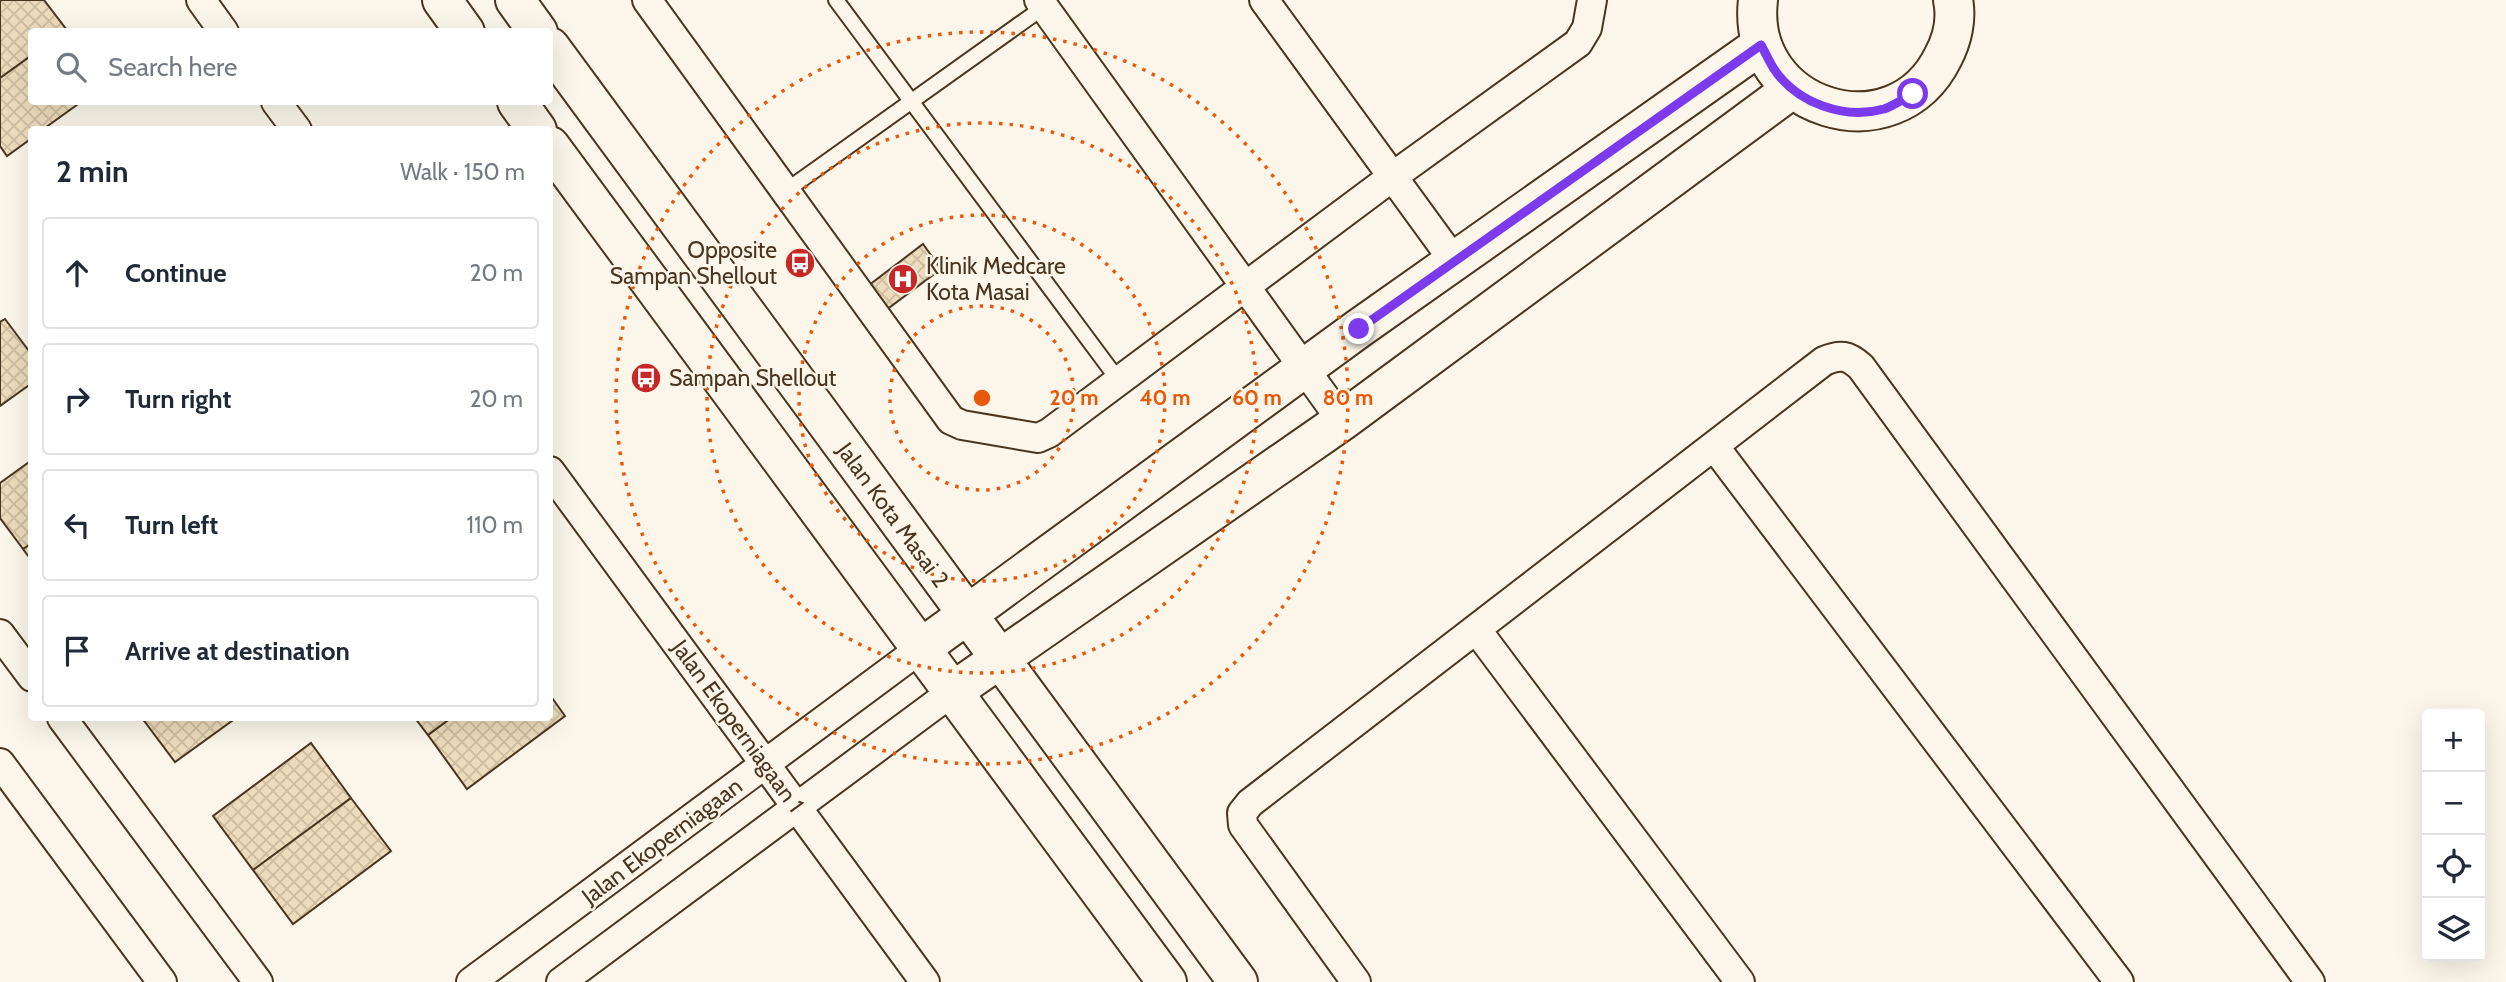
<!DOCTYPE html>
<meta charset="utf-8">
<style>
body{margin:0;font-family:Cabin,sans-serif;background:#f2f2f3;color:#1f2937}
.controls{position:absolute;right:21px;bottom:21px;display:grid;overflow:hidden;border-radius:7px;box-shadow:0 7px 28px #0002}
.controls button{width:63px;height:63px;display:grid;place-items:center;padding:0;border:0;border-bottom:2px solid #e0e1e3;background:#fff;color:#1f2937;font:35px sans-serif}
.stop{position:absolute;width:21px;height:21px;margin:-16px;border:5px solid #7c3aed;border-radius:50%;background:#fff}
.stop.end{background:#7c3aed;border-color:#fff;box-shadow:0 2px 7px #0008}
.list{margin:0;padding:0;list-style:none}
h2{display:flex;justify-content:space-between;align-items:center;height:91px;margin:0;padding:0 28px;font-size:30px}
h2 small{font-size:23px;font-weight:400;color:#747a83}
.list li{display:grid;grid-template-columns:46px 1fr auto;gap:21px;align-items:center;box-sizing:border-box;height:112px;margin:0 14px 14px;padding:0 14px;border:2px solid #e0e1e3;border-radius:7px}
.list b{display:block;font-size:26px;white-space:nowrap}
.list em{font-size:23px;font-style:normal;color:#747a83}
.icon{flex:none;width:38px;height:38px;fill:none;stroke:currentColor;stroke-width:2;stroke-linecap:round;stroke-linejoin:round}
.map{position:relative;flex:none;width:2506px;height:982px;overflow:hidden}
.search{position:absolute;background:#fff;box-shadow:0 7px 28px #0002;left:28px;top:28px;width:525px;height:77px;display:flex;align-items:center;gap:18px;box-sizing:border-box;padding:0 24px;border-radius:7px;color:#747a83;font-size:26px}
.panel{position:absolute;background:#fff;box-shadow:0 7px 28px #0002;left:28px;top:126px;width:525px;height:595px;border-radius:7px}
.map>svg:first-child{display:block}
.building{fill:url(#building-cross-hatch);stroke:#4a3520;stroke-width:2}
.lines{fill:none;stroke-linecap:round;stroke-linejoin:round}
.lane-casing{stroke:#4a3520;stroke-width:18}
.street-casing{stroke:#4a3520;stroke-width:32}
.secondary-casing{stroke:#4a3520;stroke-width:42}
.lane{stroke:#fbf6e9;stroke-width:14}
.street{stroke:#fbf6e9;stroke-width:28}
.secondary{stroke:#fbf6e9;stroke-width:38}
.route{stroke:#7c3aed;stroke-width:9}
.ring{fill:none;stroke:#e8590c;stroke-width:3.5;stroke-dasharray:3.5 7}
.labels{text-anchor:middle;stroke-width:5;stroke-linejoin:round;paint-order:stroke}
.poi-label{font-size:23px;fill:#4a3520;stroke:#fbf6e9;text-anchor:start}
.street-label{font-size:23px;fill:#4a3520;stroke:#fbf6e9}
.centre{fill:#e8590c;stroke:#fbf6e9;stroke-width:3.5}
.ring-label{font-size:21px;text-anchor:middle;font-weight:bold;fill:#e8590c;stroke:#fbf6e9;stroke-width:5;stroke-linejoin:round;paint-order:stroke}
</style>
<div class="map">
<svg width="2506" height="982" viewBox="0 0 2506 982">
<defs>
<pattern id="building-cross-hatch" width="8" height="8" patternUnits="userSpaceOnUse" patternTransform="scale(1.75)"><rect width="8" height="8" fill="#ecdcbc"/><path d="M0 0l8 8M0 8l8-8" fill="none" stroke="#ccbda1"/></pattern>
</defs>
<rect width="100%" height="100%" fill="#fbf6e9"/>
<path class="building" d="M0,0H44L66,29L63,32H32V55L0,78Z
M32,55V102H81L42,130H32V138L7,156L0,146V78Z
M923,244L941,269L882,313L864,289Z
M5,319L32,355V383L0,406V322Z
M32,460V543L23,549L0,518V483Z
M32,543V561L23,549Z
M550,695L565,716L467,789L428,735L451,718H550Z
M142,718H236L175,762Z
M415,718H451L428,735Z
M311,743L351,798L253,870L213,816Z
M351,798L391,851L293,924L253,870Z"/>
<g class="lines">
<g class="lane-casing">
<path id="lane" d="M836,0L1119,381
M787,190L1048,4"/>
</g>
<g class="street-casing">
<path id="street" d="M201,0L224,32
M647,0L951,420L962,425L1038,438L1049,433L1392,177L1578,43L1587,28L1592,0
M1039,0L1342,421
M1264,0L1454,261
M276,102L297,130
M1714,446L2119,982
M550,471L925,982
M1476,629L1740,982
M0,634L32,677
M62,718L258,982
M0,763L162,982
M471,982L920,649
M561,982L952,692
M1356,982L1243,825L1242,813L1250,803L1824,361C1840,354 1848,355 1861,367L2310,982"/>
</g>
<g class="secondary-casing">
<path id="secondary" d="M442,0L465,32
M515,0L538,32
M1758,0C1745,109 1894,156 1943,57C1952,40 1957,19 1953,0
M550,47L1238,982
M517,102L537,130
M550,146L1167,982
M920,649L1358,329L1761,45
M952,692L1342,421L1792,89"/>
</g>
<use href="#lane" class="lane"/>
<use href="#street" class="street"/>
<use href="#secondary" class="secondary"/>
</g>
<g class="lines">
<path class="route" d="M1359,329L1761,45C1765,52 1769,61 1774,69C1797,103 1844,120 1884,109C1894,106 1904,98 1913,94"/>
</g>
<g class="ring">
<circle cx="982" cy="398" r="92"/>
<circle cx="982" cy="398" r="183"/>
<circle cx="982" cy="398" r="275"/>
<circle cx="982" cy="398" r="366"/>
</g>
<defs>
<g id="bus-disc" transform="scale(1.575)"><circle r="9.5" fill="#c62828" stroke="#fbf6e9"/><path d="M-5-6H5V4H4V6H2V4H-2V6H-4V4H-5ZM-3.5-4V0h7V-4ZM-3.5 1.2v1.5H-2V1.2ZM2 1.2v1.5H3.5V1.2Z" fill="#fff"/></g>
<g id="hospital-disc" transform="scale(1.575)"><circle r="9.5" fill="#c62828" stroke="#fbf6e9"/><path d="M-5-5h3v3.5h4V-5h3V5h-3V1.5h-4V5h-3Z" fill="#fff"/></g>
</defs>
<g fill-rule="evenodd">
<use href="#bus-disc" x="800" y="263"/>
<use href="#hospital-disc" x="903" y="279"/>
<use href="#bus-disc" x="646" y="378"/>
</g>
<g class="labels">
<g class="poi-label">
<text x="777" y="258" text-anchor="end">Opposite<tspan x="777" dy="26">Sampan Shellout</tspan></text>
<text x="926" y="274">Klinik Medcare<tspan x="926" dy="26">Kota Masai</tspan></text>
<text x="669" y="386">Sampan Shellout</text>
</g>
<g class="street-label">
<text transform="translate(893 515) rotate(54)" y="8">Jalan Kota Masai 2</text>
<text transform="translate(738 726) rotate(54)" y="8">Jalan Ekoperniagaan 1</text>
<text transform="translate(662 841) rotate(-37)" y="8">Jalan Ekoperniagaan</text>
</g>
</g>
<circle cx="982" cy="398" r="10" class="centre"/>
<g class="ring-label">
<text x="1074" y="405">20 m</text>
<text x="1165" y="405">40 m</text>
<text x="1257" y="405">60 m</text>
<text x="1348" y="405">80 m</text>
</g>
</svg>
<div class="controls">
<button>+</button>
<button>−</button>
<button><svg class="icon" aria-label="locate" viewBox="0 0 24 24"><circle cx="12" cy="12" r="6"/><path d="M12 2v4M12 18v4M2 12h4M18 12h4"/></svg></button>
<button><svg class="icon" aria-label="layers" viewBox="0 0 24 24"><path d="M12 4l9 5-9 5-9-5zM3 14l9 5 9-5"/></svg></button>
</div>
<div class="stop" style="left:1913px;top:94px"></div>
<div class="stop end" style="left:1359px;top:329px"></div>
<div class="search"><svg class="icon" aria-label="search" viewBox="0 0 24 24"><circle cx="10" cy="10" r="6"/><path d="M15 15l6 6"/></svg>Search here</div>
<section class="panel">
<h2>2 min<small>Walk · 150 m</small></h2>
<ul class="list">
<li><svg class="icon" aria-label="ahead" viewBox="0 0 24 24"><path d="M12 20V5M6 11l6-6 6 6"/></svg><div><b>Continue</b></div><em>20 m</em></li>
<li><svg class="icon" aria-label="right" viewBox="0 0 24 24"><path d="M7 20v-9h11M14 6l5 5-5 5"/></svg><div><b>Turn right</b></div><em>20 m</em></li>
<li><svg class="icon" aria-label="left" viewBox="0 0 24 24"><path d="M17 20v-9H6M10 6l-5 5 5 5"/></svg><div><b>Turn left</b></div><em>110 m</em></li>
<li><svg class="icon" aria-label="arrive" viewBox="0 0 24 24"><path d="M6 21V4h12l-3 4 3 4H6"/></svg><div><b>Arrive at destination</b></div></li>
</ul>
</section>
</div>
